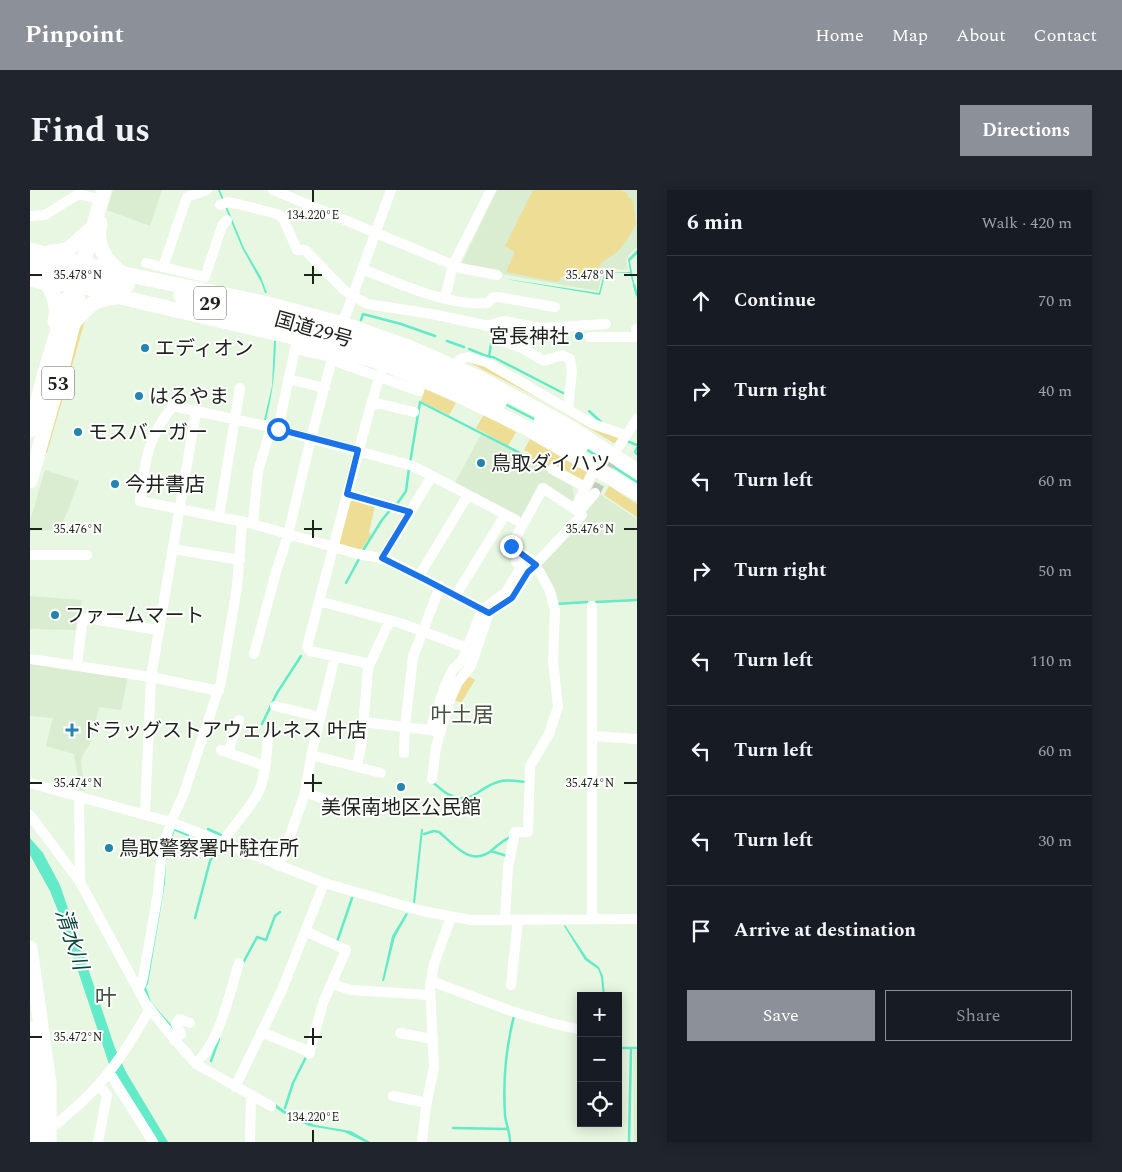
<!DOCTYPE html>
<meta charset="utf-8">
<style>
body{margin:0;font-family:Spectral,"Noto Sans JP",serif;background:#20242c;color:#f1f3f6}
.controls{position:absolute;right:15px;bottom:15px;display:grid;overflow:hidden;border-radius:0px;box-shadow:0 2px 12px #0003}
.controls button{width:45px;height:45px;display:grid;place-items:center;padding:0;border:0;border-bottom:1px solid #363941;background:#171b24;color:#f1f3f6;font:25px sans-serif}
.stop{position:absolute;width:15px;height:15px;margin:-11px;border:4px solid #1a73e8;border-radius:50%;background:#fff}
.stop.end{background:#1a73e8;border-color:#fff;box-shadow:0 1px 5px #0008}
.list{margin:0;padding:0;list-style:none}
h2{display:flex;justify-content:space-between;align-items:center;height:65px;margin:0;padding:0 20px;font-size:21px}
h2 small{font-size:16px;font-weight:400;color:#9ea1a6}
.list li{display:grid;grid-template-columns:32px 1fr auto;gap:15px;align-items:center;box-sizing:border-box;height:90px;padding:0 20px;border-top:1px solid #363941}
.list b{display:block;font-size:19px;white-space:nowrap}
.list em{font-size:16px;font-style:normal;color:#9ea1a6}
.actions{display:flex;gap:10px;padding:15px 20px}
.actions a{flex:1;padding:11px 0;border:1px solid #8c9099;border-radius:0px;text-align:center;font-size:18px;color:#8c9099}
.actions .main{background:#8c9099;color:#fff}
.icon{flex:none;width:28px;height:28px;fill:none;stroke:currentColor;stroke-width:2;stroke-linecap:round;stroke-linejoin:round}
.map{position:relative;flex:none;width:607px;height:952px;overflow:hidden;border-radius:0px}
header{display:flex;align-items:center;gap:30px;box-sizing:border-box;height:70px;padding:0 25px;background:#8c9099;color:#fff}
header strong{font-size:24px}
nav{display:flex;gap:28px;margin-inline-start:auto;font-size:18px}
.intro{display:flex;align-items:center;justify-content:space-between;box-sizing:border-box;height:120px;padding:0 30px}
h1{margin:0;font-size:35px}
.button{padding:12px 22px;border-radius:0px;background:#8c9099;color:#fff;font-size:18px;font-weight:700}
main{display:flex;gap:30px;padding:0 30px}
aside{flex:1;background:#171b24;border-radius:0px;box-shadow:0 2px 12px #0003}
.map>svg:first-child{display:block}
.built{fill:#daedd0}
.green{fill:#eedd95}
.water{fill:#63eac9}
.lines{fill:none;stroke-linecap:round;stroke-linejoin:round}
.stream{stroke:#63eac9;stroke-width:2.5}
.minor-tunnel{stroke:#bfccb9;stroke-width:10;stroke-dasharray:10 5;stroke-linecap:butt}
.minor{stroke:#fff;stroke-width:10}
.highway{stroke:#fff;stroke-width:15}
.route{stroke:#1a73e8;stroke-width:6}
.ticks{fill:none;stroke:#1d221a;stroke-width:2}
.poi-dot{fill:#2284af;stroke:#fff;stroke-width:2}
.labels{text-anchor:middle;stroke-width:4;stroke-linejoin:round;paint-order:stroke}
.shield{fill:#fff;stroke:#61645f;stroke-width:1}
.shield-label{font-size:19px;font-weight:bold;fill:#1d221a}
.street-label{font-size:20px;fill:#1d221a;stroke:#fff}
.poi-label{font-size:20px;fill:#1d221a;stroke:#fff;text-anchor:start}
.neighbourhood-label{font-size:21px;fill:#45523f;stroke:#fff}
.water-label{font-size:21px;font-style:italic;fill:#0a473a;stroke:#fff}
.quarter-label{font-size:22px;fill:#45523f;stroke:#fff}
.ticks-label{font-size:12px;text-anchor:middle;fill:#1d221a;stroke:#fff;stroke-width:4;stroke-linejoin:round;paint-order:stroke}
</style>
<header>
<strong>Pinpoint</strong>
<nav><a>Home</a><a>Map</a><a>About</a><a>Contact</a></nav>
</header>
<div class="intro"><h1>Find us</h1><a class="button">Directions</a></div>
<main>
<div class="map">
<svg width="607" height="952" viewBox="0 0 607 952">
<rect width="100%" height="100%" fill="#e8f7e1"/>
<path class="built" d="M83,0H132L120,36L77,20Z
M467,0H607V57L599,65L596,71L598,80L574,78L568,101L471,84V82L431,75Z
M451,244L515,277L542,293L544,307L547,309L543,316L509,293L490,330L425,293Z
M15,280L49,291L30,340L0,341V331Z
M568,303L607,329V409L525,414L507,375L551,329Z
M0,406L52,410L48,440L0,439Z
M0,470L98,486L91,520L69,517L61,553L53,564L51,572L55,601L49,600V592L44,564L16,556L23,528L0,526Z
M603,860H607V952H604Z"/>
<path class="green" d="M503,0H591L597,3L598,7L603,11L606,34L597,50L587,62L572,72L566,82L550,87H531L528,92L476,82L485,62L475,56Z
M53,127H56L17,263L12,262Z
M434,170L455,175L591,247L587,255L514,211Z
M395,199L426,213L419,225L391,211Z
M454,224L486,242L478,256L446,238Z
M500,249L559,283L553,293L520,279L498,266L500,263L494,260Z
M579,296L607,314V327L574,305Z
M323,310L345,316L339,342L341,345L331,360L311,355L309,353L319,313Z
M436,485L445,490L431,513L423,509Z"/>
<path class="water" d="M188,0H190L214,58L231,87L237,103H235L231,92L212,58Z
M607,60V64L600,71L607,109L600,83L576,82L570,105L469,88L569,103L575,80L586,82H600L598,69Z
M244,151H246C245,181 243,202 236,230H234L242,196Z
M142,638L145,639L136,671L135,693L118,794L116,797L121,812L145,839L159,860L174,873L244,913L258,923L285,935L321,941L340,952H335L314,942L279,936L256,925L237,912L170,874L119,815L113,796L133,666Z
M391,639H393L385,714L383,712Z
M0,648L13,663L30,695L85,858L96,882L138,952H125L79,874L28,721L20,701L0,665Z
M376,723L378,724L365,747L354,791H352L362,746Z
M535,735L557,768L569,777L573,786L575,806H573L571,787L568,779L555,770L534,736Z"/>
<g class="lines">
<path class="stream" d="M604,95L607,105
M331,130L333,124L371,134L405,146
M417,151L434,157
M439,159L459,167H463L533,203
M459,167L461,154H465L469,152
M475,214L506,230
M559,221L571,232
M597,251L607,255
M607,258L605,262L607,264
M556,259L607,292
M380,273L390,212L496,266
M367,314L376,301L379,278
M332,362L352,330L361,319
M316,393L330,367
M566,412L607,410
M527,414L557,412
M232,534L247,503L271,466
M402,592C408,596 412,601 418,604C443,617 446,598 468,592C476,589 486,591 495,592
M178,639L195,647
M146,640L158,645
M394,644L404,641L409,642C424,654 440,677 461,661C467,656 473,650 481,647
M461,661L477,666
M165,728L180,671L189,657
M308,753L307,752L322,708
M213,773L227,747L236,750L245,726L250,722
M588,858H607
M181,871L189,849
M255,918L263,893L276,867
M423,938L478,939
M480,952C480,942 476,935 475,925C473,893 476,857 484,826
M599,952L601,858"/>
<path class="minor-tunnel" d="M565,303L586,262"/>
<path class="minor" d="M243,0L423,75L461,0
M190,15L198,12L212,15L247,24L253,28L267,60H275L315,101L337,114L402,124L463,137L472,151L492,158L514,171L532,165L540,169L542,181L538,219
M0,26L15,25L47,5H53L70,10
M116,73L175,87L192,36L197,30
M133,77L157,7C164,4 170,3 177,0
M332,79C368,93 419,117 458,113L462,108L468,107L525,117
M415,108L423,75L430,78L467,85
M457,136L474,131L511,138L576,134
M311,138L361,0
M606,139H607
M560,147H607
M302,170L389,201
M426,177L430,169L438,167L456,172L563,234L595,245
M258,189L295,198
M340,218L351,182
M248,239L265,159L302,167
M589,256L607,229
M522,279L555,297
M317,304L380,322
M545,319L565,277
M189,326L210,198
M223,334L228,281L241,238
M143,359L210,370
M0,365H57
M352,369L402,286
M389,386L438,305
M426,405L475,325
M289,411L370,433L443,460
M562,416V729
M459,423L356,369L328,364L219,333L110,311C115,272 117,248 143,216L231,235L383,276L486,330
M224,464L246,382L258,345L281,248L306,154
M0,469L121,487L189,501
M340,474L280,461L277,457L340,218L346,213L384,222
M47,475L52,434L57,428L128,440
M245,516L290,527
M333,532L407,541
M400,540L415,496L423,479L432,471L452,420L476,402L492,376L486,372
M563,546L607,549
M191,560L235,576
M198,562L209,530
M374,563L375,537L383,467L410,396
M281,565L351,583
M327,577L332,550L338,478L360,430
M402,589L406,557L420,509L428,492L441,476L459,423L482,408L503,377L552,325L549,322L565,303
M0,593L141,632L294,693L392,721L441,730L607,729
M275,602L305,613
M49,606L50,692
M115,624L121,487L166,222
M0,625L50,692L116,814L141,845L166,874L241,916
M193,653C203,634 220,620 229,601C236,585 236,566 238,550
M249,676L274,606L283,557L305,467
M475,730L478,678L485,642H498L500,576L519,544L528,517L523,471L525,420L520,401L511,384L502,371L481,356L513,298L549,322
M275,741L316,760L293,813L279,864
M401,791L481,821L521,833L551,840
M302,794L321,800L401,805
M481,795L488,730
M108,798L111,795L113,788L128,703L132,662L141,632L154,603L191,492L207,397L212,331
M231,842L280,862
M370,843L403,849
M144,850L151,844L146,834L149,829L160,833
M165,873C189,856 200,801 209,773
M79,882L123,952
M205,897L252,800L294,693
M363,906L397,913
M16,940C25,937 31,930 38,924C76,893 96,860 120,819
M68,952L77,905L69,895
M220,952L221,905
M392,952L396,916L404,877L400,796L404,774L421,727"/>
<path class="highway" d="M70,33C65,54 74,69 90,82
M0,60L90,83L234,113L313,134L381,158L449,188L536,235L607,281
M21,62C43,62 47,50 62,38
M0,74L97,95
M0,89L16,93L47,94L90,107L263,147L353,173L418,200L499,239L607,303
M16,93C25,104 28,118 25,132
M151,106C211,120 271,134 329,152C378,166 426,188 470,211
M45,131C59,115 64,109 86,107
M511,232L551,256
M0,240L15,183L37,110L47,94L74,0
M0,291L32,178L48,113L45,85
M0,758L19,893V952
M0,839L4,888L5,952"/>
</g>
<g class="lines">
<path class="route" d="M248,239L328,260L317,304L380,322L352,368L396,390L459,423L482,408L498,382L506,375L481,356"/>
</g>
<path class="ticks" d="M283,0V12M283,76V94M0,85H12M274,85H292M594,85H607M283,330V348M0,339H12M274,339H292M594,339H607M283,584V602M0,593H12M274,593H292M594,593H607M283,838V855M0,847H12M274,847H292M283,940V952"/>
<g class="poi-dot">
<circle cx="549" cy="146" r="5"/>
<circle cx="115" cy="158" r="5"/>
<circle cx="109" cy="206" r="5"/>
<circle cx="48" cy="242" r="5"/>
<circle cx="451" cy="273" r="5"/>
<circle cx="85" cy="294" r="5"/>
<circle cx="25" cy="425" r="5"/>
<path d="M39.5 532.5h5v5h5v5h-5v5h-5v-5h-5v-5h5z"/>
<circle cx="371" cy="597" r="5"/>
<circle cx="79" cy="658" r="5"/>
</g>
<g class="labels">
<g class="shield">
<rect x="164" y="96.5" width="32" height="33" rx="4"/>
<rect x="12" y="176.5" width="32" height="33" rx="4"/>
</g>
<g class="shield-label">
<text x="180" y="120">29</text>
<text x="28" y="200">53</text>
</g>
<g class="street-label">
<text transform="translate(284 139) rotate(16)" y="7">国道29号</text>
</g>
<g class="poi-label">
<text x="539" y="153" text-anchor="end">宮長神社</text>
<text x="125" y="165">エディオン</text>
<text x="119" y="213">はるやま</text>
<text x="58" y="249">モスバーガー</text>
<text x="461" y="280">鳥取ダイハツ</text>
<text x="95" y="301">今井書店</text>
<text x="35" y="432">ファームマート</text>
<text x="52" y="547">ドラッグストアウェルネス 叶店</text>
<text x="371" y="624" text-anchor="middle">美保南地区公民館</text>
<text x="89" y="665">鳥取警察署叶駐在所</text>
</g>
<g class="neighbourhood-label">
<text x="432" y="532">叶土居</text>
</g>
<g class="water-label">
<text transform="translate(42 749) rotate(72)" y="7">清水川</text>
</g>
<g class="quarter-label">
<text x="76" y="815">叶</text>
</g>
</g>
<g class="ticks-label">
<text x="283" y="29">134.220°E</text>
<text x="48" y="89">35.478°N</text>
<text x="560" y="89">35.478°N</text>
<text x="48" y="343">35.476°N</text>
<text x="560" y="343">35.476°N</text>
<text x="48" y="597">35.474°N</text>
<text x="560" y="597">35.474°N</text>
<text x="48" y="851">35.472°N</text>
<text x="283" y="931">134.220°E</text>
</g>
</svg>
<div class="controls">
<button>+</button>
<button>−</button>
<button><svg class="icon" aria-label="locate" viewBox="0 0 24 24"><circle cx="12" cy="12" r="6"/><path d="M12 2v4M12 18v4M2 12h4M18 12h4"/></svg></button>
</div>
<div class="stop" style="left:248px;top:239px"></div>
<div class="stop end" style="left:481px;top:356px"></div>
</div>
<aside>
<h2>6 min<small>Walk · 420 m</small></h2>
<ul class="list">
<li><svg class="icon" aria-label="ahead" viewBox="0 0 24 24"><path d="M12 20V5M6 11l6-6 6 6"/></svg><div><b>Continue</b></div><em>70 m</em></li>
<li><svg class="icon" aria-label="right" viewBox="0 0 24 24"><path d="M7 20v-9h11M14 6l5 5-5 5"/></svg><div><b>Turn right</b></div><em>40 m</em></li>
<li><svg class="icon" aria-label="left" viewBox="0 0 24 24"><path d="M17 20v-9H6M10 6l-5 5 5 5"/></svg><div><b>Turn left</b></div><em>60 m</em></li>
<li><svg class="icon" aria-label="right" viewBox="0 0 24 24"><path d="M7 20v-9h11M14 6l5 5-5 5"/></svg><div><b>Turn right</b></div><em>50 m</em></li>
<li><svg class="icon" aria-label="left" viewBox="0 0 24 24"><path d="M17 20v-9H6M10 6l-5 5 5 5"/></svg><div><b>Turn left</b></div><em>110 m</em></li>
<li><svg class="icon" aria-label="left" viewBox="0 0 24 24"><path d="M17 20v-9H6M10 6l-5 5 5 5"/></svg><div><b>Turn left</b></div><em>60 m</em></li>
<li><svg class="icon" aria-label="left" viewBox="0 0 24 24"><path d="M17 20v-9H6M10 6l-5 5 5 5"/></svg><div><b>Turn left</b></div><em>30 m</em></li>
<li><svg class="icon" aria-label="arrive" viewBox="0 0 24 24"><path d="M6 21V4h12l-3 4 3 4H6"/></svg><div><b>Arrive at destination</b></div></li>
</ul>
<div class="actions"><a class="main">Save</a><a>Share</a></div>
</aside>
</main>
